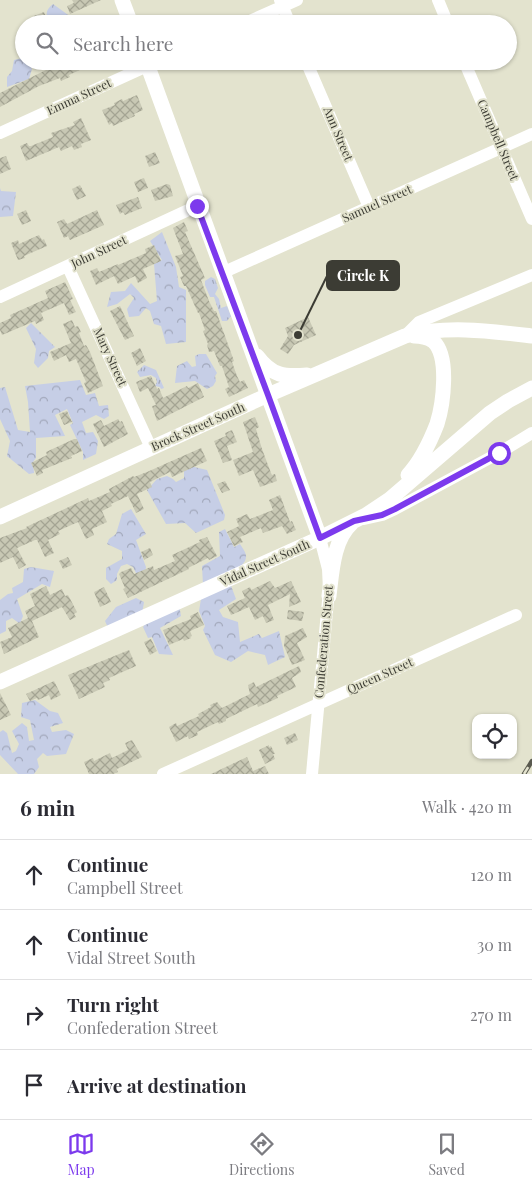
<!DOCTYPE html>
<meta charset="utf-8">
<style>
body{margin:0;font-family:"Playfair Display",serif;background:#f7f7f7;color:#2b2b33}
.controls{position:absolute;right:15px;bottom:15px;display:grid;overflow:hidden;border-radius:10px;box-shadow:0 1px 4px #0004}
.controls button{width:45px;height:45px;display:grid;place-items:center;padding:0;border:0;border-bottom:1px solid #e1e1e2;background:#fff;color:#2b2b33;font:25px sans-serif}
.stop{position:absolute;width:15px;height:15px;margin:-11px;border:4px solid #7c3aed;border-radius:50%;background:#fff}
.stop.end{background:#7c3aed;border-color:#fff;box-shadow:0 1px 5px #0008}
.list{margin:0;padding:0;list-style:none}
h2{display:flex;justify-content:space-between;align-items:center;height:65px;margin:0;padding:0 20px;font-size:21px}
h2 small{font-size:16px;font-weight:400;color:#7c7c81}
.list li{display:grid;grid-template-columns:32px 1fr auto;gap:15px;align-items:center;box-sizing:border-box;height:70px;padding:0 20px;border-top:1px solid #e1e1e2}
.list b{display:block;font-size:19px;white-space:nowrap}
.list p{margin:0;font-size:16px;white-space:nowrap;color:#7c7c81}
.list em{font-size:16px;font-style:normal;color:#7c7c81}
.icon{flex:none;width:28px;height:28px;fill:none;stroke:currentColor;stroke-width:2;stroke-linecap:round;stroke-linejoin:round}
.map{position:relative;flex:none;width:532px;height:774px;overflow:hidden}
.search{position:absolute;background:#fff;box-shadow:0 1px 4px #0004;left:15px;right:15px;top:15px;height:55px;display:flex;align-items:center;gap:12px;box-sizing:border-box;padding:0 18px;border-radius:28px;color:#7c7c81;font-size:19px}
.sheet{height:345px;background:#fff}
nav{display:flex;justify-content:space-around;align-items:center;box-sizing:border-box;height:70px;border-top:1px solid #e1e1e2;background:#fff;font-size:14px;color:#7c7c81}
nav a{display:grid;justify-items:center;gap:2px}
nav .on{color:#7c3aed}
.map>svg:first-child{display:block}
.grass{fill:url(#grass-tufts)}
.forest{fill:url(#forest-crowns)}
.building{fill:url(#building-cross-hatch)}
.lines{fill:none;stroke-linecap:round;stroke-linejoin:round}
.minor{stroke:#fff;stroke-width:12}
.major{stroke:#fff;stroke-width:15}
.rail-casing{stroke:#5a5a4f;stroke-width:4.5}
.rail{stroke:#e3e3ce;stroke-width:2.5;stroke-dasharray:8;stroke-linecap:butt}
.route{stroke:#7c3aed;stroke-width:6}
.labels{text-anchor:middle;stroke-width:4;stroke-linejoin:round;paint-order:stroke}
.street-label{font-size:12px;fill:#3c3c34;stroke:#e3e3ce}
.leader{fill:none;stroke:#3c3c34;stroke-width:2}
.callout-dot{fill:#3c3c34;stroke:#e3e3ce;stroke-width:2}
.callout{fill:#3c3c34;stroke:#3c3c34;stroke-width:2}
.callout-label{font-size:14px;text-anchor:middle;font-weight:bold;fill:#fff}
</style>
<div class="map">
<svg width="532" height="774" viewBox="0 0 532 774">
<defs>
<pattern id="grass-tufts" width="24" height="20" patternUnits="userSpaceOnUse" patternTransform="scale(1.25)"><rect width="24" height="20" fill="#c6cee6"/><path d="M3 7l-1-3M5 7V3M7 7l1-3M15 17l-1-3M17 17v-4M19 17l1-3" fill="none" stroke="#a2a8bb"/></pattern>
<pattern id="forest-crowns" width="20" height="18" patternUnits="userSpaceOnUse" patternTransform="scale(1.25)"><rect width="20" height="18" fill="#c6cee6"/><path d="M2 6a3 3 0 1 1 6 0M12 15a3 3 0 1 1 6 0" fill="none" stroke="#a2a8bb"/></pattern>
<pattern id="building-cross-hatch" width="8" height="8" patternUnits="userSpaceOnUse" patternTransform="scale(1.25)"><rect width="8" height="8" fill="#c8c8b4"/><path d="M0 0l8 8M0 8l8-8" fill="none" stroke="#a4a493"/></pattern>
</defs>
<rect width="100%" height="100%" fill="#e3e3ce"/>
<path class="grass" d="M211,277L215,279L218,288L215,294L219,299L221,308L227,306L231,316L227,321H222L214,297H210L205,285V281Z
M144,365L156,370L164,388L161,389L160,387L155,386L157,382L156,378L151,375L140,377L137,372Z"/>
<path class="forest" d="M53,4L71,17L72,23L48,24L49,21C45,13 46,10 53,4Z
M22,58L24,61H28L32,69L29,79L7,87V77L12,71L14,60Z
M0,188L1,191L16,192L13,216L0,217Z
M162,232L176,267L179,287L186,290V342L166,344L161,326L154,324L150,311L146,308L139,316L129,317L127,309L134,298L130,294L117,304L107,307L111,292L125,291L131,283L150,304L157,301L154,264L162,260L150,241Z
M31,323L55,347L49,351L48,358L38,368L34,363L36,349L26,328Z
M199,354H206L217,373L215,376L216,381L213,386L207,389L195,381L175,383L177,366L187,361L192,367L196,366L195,356Z
M80,380L86,395L95,393L99,406L108,405L109,416L104,419L96,415L82,422L86,433L93,432L98,441L96,454L83,460V452L70,425L73,423L67,409L55,415L65,436L36,438V458L33,462L34,473L29,474L7,456L10,441L0,419V388L5,387L18,430L30,432L28,402L25,386Z
M190,466L207,470L225,515L224,520L196,533L185,523L166,524L147,490L157,479L167,476L173,479L176,482L184,478V468Z
M131,509L146,534L136,540L146,567L145,574L138,577L133,567L127,564L121,566L117,574V580L111,584L106,579V568L122,559V551L107,544L109,539L116,534L122,514Z
M225,529L234,547L240,544C242,547 245,551 246,555C248,570 214,580 203,585L202,566L220,556L219,532Z
M31,567L54,571L50,587L42,584L17,599L23,616L20,624L12,618L6,621V631L0,634V600L8,594L13,593L12,588L23,582L24,569Z
M230,583L236,599L219,610L223,617L238,622L240,642L259,634L262,638L279,631L285,657L268,665L265,655L248,651L231,662L215,655L203,630L205,626L199,611L201,599Z
M136,598L144,602L142,614L109,630L105,621L116,607Z
M179,605L181,616L160,628L173,655L159,654L152,637L148,638L143,627L148,620Z
M35,700L50,711L58,713L63,723L50,727L52,732L66,730L74,734L66,754L47,756L43,753L37,759L39,767L34,774H18L0,755V732L3,730L7,733L12,753L16,751L19,744L12,731L22,723L27,727L29,741L34,740L30,720L21,717L22,703Z"/>
<path class="building" d="M72,0H101L70,14L67,6L74,3Z
M44,12L48,22L38,24L34,16Z
M56,61H80L84,68L69,75L70,77L61,81L60,78L39,86L0,107V93L54,66L57,64Z
M137,95L143,110L134,114L135,116L113,126L112,123L109,125L102,110L115,105L114,103L122,99L123,101Z
M81,118L91,140L81,144L82,147L74,150L72,146L61,151L59,147L26,161L20,146L27,143L29,146H31L53,137L51,133L75,125L73,122Z
M155,152L160,163L149,167L145,156Z
M6,156L11,169L0,174V158Z
M144,178L148,188L138,192L134,182Z
M167,184L170,185L173,196L155,201L151,190Z
M80,185L86,196L77,200L72,189Z
M138,197L142,208L125,215L123,212L120,214L116,205Z
M26,210L31,221L22,225L17,214Z
M97,210L104,225L70,240L68,236L64,238L57,222L64,219L67,224Z
M184,222L188,231L185,232L205,278L201,280L209,301L214,311H216L234,361L232,362L237,376L240,382L244,380L248,388L229,397L225,389L229,387L222,366H220L214,351L209,352L207,345L208,344L203,331L205,330L199,313H198L186,286H184L180,277L183,276L175,256L183,254L173,228Z
M39,235L42,240L44,239L47,246L24,256L25,258L18,260L11,243L18,240L19,244Z
M154,245L161,261L143,269L147,278L138,283L135,276L118,284L114,276L96,285L90,271L97,268L99,272L118,264V265L146,253L145,249Z
M65,282L73,299L70,300L76,312L69,315L64,303L41,313L44,320L36,324L35,321L2,335L0,330V323L11,318L10,315L48,298L45,291Z
M120,306L134,336L125,340L110,311Z
M308,317L316,335L294,345L288,354L280,349L288,336L285,328Z
M72,320L75,327L78,326L81,332L79,333L84,346L86,345L90,352L103,386L88,393L84,383L86,382L76,359L69,362L66,355L54,361L50,352L71,343L63,324Z
M140,348L146,361L137,366L131,353Z
M151,376L157,389L159,388L163,398L187,386L188,388L198,383L204,397L157,421L152,406L156,405L148,388L140,392L136,382Z
M67,411L72,422L64,425L59,414Z
M255,417L259,427L256,429L262,449L271,473L272,475L275,474L277,481L260,487L253,470L239,476L233,460L253,452L243,422Z
M118,419L120,422L122,421L128,434L104,447L93,424L101,420L104,426Z
M232,430L237,442L227,446L232,460L223,463L214,441L226,436L225,433Z
M74,439H77L82,451L71,456L72,458L42,470L43,473L37,476L31,463L47,455L46,452Z
M201,448L207,461L172,477L170,472L150,482L152,487L137,494L144,509L136,513L128,496L111,504L112,506L102,511L107,522L92,529L94,535L86,539L78,522L58,531L60,534L48,540L54,553L45,557L37,540H35L17,548L26,565L19,569L13,557L0,563V538L27,528L26,527L88,498L89,501L110,492L109,489L133,476L134,477L147,472Z
M225,481L230,490L222,493L217,484Z
M280,495L290,522L292,521L296,530L287,534L282,526L263,533L261,528L240,537L243,542L234,546L227,532L239,526L236,519L247,514L250,519L273,510L269,500Z
M207,537L217,556L209,560L208,558L188,568L189,569L128,598L123,589L125,588L119,574L121,572L131,568L134,574L153,566L154,570L175,561L172,555L200,542L199,540Z
M150,548L153,555L144,560L141,552Z
M68,557L72,565L63,569L59,561Z
M270,581L275,588L291,581L301,602L289,607L290,594L268,605L274,620L266,623L263,616L255,620L249,607L231,615L227,606L245,598L242,591L250,587L251,590Z
M46,586L50,595L62,589L65,596L68,595L77,612L74,614L76,617L70,620L62,607L32,621L39,637L4,654L0,642L12,637L8,628L28,618L25,611L35,606L30,594Z
M104,587L111,602L100,607L94,592Z
M288,610L304,612L302,621L287,619Z
M198,612L204,625L190,631L192,636L190,637L191,638L184,641L183,639L169,645L163,630L191,619L190,616Z
M303,628L307,637L297,643L305,660L292,665L284,646L285,636Z
M151,639L157,651L150,655L144,642Z
M129,650L136,666L109,678L110,680L103,683L105,687L79,699L68,675Z
M299,666L301,672L292,678L296,687L277,696L278,698L258,707L257,704L226,719V721L219,724L218,722L197,732L198,735L189,739L188,736L176,742L169,727L176,723L177,726L199,716L198,714L211,707L210,705L217,702L222,708L250,694L248,685L254,682L256,687Z
M54,681L61,695L51,700L49,695L38,700L37,698L30,701L26,694Z
M0,693L11,715L0,720Z
M295,733L298,740L287,745L284,738Z
M132,740L142,757L117,769L118,772L113,774H89L84,762L93,758L94,761L110,753L112,758L128,750L125,743Z
M269,745V747L271,746L275,754H273L275,759L265,764L259,750Z
M247,757L253,771L265,766L269,774H211Z"/>
<g class="lines">
<path class="minor" d="M280,0L290,24
M438,0L448,24
M243,24L297,0
M306,61L369,207
M464,61L532,219
M0,133L158,61
M68,267L151,448
M222,273L532,134
M0,297L197,206
M405,336L419,322L532,275
M364,519L382,515L395,509L499,453L532,433
M163,774L516,615
M312,774L329,590L328,569L320,538"/>
<path class="major" d="M122,0L131,24
M146,61L320,538
M257,356C272,376 284,377 307,375
M408,475C421,461 430,442 437,424C443,405 450,356 433,341C427,337 421,336 414,336
M0,517L268,395L405,336C447,325 490,331 532,336
M329,596C332,572 333,540 352,523
M0,682L320,538L366,515L390,499L490,413L508,401L532,388"/>
<g class="rail-casing">
<path id="rail" d="M524,774L532,761"/>
</g>
<use href="#rail" class="rail"/>
</g>
<g class="lines">
<path class="route" d="M197,206L268,395L320,538L354,521L382,515L395,509L499,453"/>
</g>
<g class="labels">
<g class="street-label">
<text transform="translate(79 97) rotate(-25)" y="4">Emma Street</text>
<text transform="translate(338 134) rotate(67)" y="4">Ann Street</text>
<text transform="translate(498 140) rotate(67)" y="4">Campbell Street</text>
<text transform="translate(377 204) rotate(-24)" y="4">Samuel Street</text>
<text transform="translate(99 252) rotate(-25)" y="4">John Street</text>
<text transform="translate(110 357) rotate(65)" y="4">Mary Street</text>
<text transform="translate(198 427) rotate(-24)" y="4">Brock Street South</text>
<text transform="translate(265 563) rotate(-24)" y="4">Vidal Street South</text>
<text transform="translate(324 642) rotate(-85)" y="4">Confederation Street</text>
<text transform="translate(380 676) rotate(-24)" y="4">Queen Street</text>
</g>
</g>
<path class="leader" d="M298 335L327 276"/>
<circle class="callout-dot" cx="298" cy="335" r="5"/>
<rect class="callout" x="327" y="261" width="72" height="29" rx="5"/>
<g class="callout-label">
<text x="363" y="281">Circle K</text>
</g>
</svg>
<div class="controls">
<button><svg class="icon" aria-label="locate" viewBox="0 0 24 24"><circle cx="12" cy="12" r="6"/><path d="M12 2v4M12 18v4M2 12h4M18 12h4"/></svg></button>
</div>
<div class="stop" style="left:499px;top:453px"></div>
<div class="stop end" style="left:197px;top:206px"></div>
<div class="search"><svg class="icon" aria-label="search" viewBox="0 0 24 24"><circle cx="10" cy="10" r="6"/><path d="M15 15l6 6"/></svg>Search here</div>
</div>
<section class="sheet">
<h2>6 min<small>Walk · 420 m</small></h2>
<ul class="list">
<li><svg class="icon" aria-label="ahead" viewBox="0 0 24 24"><path d="M12 20V5M6 11l6-6 6 6"/></svg><div><b>Continue</b><p>Campbell Street</p></div><em>120 m</em></li>
<li><svg class="icon" aria-label="ahead" viewBox="0 0 24 24"><path d="M12 20V5M6 11l6-6 6 6"/></svg><div><b>Continue</b><p>Vidal Street South</p></div><em>30 m</em></li>
<li><svg class="icon" aria-label="right" viewBox="0 0 24 24"><path d="M7 20v-9h11M14 6l5 5-5 5"/></svg><div><b>Turn right</b><p>Confederation Street</p></div><em>270 m</em></li>
<li><svg class="icon" aria-label="arrive" viewBox="0 0 24 24"><path d="M6 21V4h12l-3 4 3 4H6"/></svg><div><b>Arrive at destination</b></div></li>
</ul>
</section>
<nav>
<a class="on"><svg class="icon" aria-label="map" viewBox="0 0 24 24"><path d="M3 6l6-2 6 2 6-2v14l-6 2-6-2-6 2zM9 4v14M15 6v14"/></svg>Map</a>
<a><svg class="icon" aria-label="directions" viewBox="0 0 24 24"><path d="M12 3l9 9-9 9-9-9zM9 14v-3h6M13 9l2 2-2 2"/></svg>Directions</a>
<a><svg class="icon" aria-label="saved" viewBox="0 0 24 24"><path d="M7 4h10v16l-5-4-5 4z"/></svg>Saved</a>
</nav>
